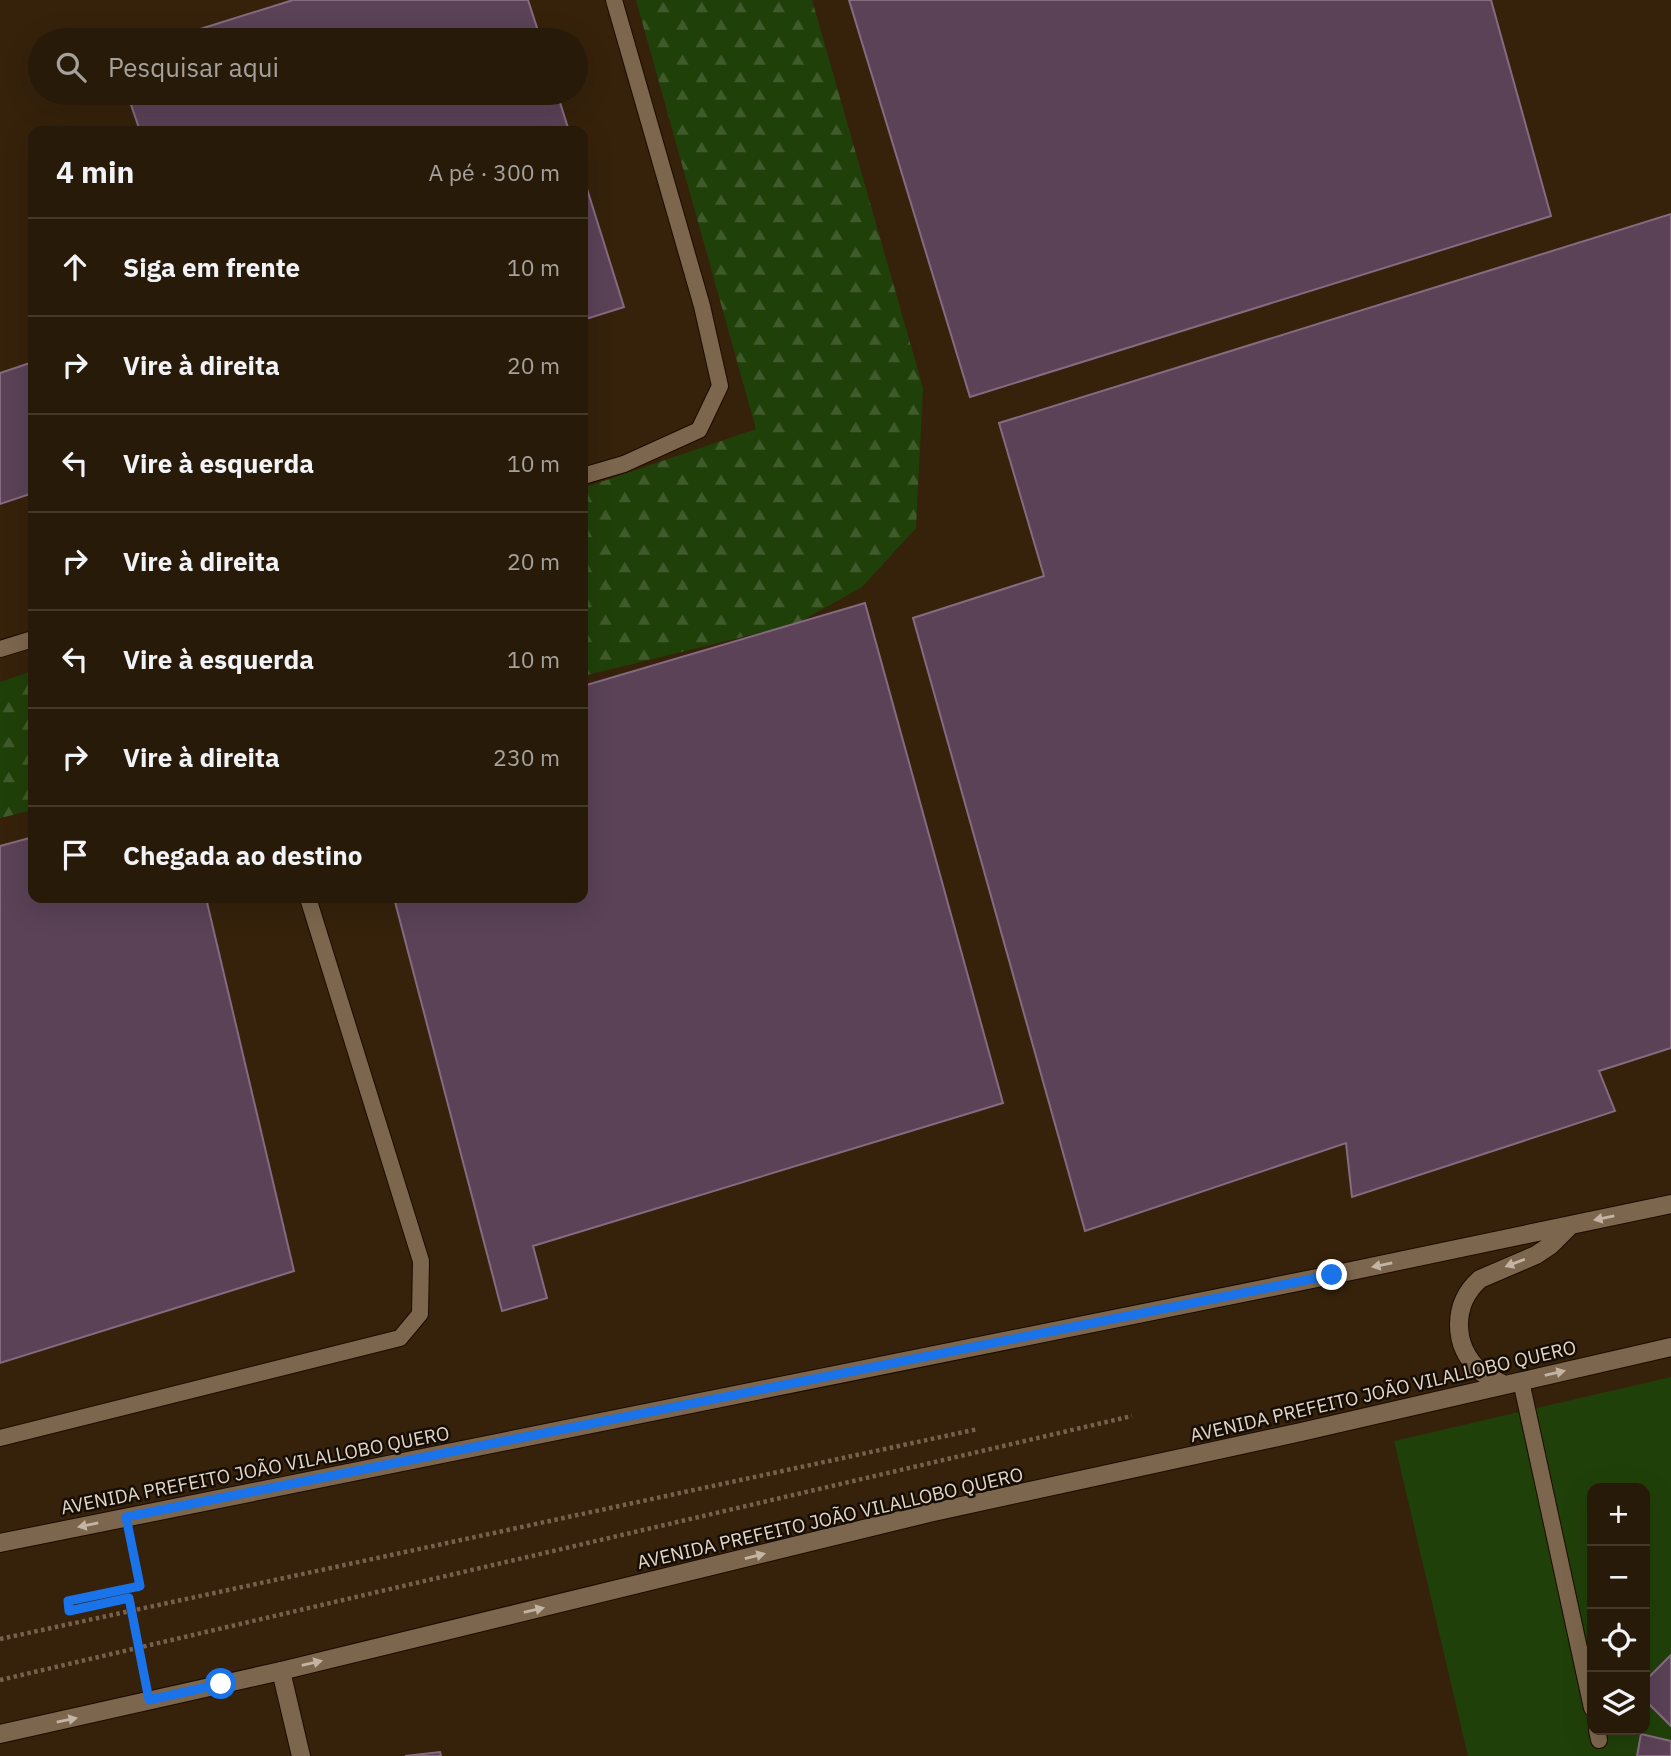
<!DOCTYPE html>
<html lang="pt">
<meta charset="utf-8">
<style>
body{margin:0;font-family:"IBM Plex Sans",sans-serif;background:#302312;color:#f1f3f6}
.controls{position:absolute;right:21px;bottom:21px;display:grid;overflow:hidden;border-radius:14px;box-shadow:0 7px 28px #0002}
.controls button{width:63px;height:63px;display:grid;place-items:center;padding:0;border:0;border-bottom:2px solid #443829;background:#281a08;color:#f1f3f6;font:35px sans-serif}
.stop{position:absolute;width:21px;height:21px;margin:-16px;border:5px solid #1a73e8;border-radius:50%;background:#fff}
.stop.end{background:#1a73e8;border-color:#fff;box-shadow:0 2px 7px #0008}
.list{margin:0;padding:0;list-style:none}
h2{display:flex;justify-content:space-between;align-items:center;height:91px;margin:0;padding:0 28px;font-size:30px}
h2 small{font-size:23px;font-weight:400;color:#a5a19c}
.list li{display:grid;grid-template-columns:46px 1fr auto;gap:21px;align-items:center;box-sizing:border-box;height:98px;padding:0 28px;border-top:2px solid #443829}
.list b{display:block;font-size:26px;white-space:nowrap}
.list em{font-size:23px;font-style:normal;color:#a5a19c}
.icon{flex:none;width:38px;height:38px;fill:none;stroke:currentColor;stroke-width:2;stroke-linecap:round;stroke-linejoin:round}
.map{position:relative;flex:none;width:1671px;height:1756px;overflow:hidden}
.search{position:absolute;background:#281a08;box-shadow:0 7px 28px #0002;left:28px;top:28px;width:560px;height:77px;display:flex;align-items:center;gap:18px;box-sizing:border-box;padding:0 24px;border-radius:38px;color:#a5a19c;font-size:26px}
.panel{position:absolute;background:#281a08;box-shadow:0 7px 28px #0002;left:28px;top:126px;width:560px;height:777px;border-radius:14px}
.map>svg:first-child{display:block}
.forest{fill:url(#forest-firs)}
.park{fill:#204009;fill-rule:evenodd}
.building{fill:#5b4257;stroke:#866b80;stroke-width:2}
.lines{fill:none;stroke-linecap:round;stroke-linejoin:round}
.lane-casing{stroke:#1c0b00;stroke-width:18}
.street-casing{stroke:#1c0b00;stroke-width:20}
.secondary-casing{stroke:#1c0b00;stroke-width:20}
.path{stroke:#74624f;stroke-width:4.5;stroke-dasharray:3.5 3.5;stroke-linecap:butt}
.lane{stroke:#7c664d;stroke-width:16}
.street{stroke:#7c664d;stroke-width:18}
.secondary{stroke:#7c664d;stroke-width:18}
.oneway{fill:#c4b4a3}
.route{stroke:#1a73e8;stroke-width:9}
.labels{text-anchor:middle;stroke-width:5;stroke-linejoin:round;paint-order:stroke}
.street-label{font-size:19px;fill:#e3d6c8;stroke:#160e05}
</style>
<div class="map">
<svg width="1671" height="1756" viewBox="0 0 1671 1756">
<defs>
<pattern id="forest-firs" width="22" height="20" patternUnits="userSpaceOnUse" patternTransform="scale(1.75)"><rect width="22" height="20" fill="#204009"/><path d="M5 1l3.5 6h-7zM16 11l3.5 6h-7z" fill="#405b2b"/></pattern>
</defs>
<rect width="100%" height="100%" fill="#36220b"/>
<path class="forest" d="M636,0H812L923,388L916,528L862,587L796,624L583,676V488L756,429Z
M33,671V810L0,818V682Z"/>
<path class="park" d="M1671,1377V1756H1468L1394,1441ZM1592,1488H1645V1730H1592Z"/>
<path class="building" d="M293,0H528L541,40H165Z
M849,0H1491L1551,216L970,397Z
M127,93H557L569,131H140Z
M583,176L624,307L583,320Z
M1671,214V1048L1599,1071L1615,1111L1352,1197L1346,1143L1085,1231L913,618L1044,576L999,423Z
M33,362V493L0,504V373Z
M865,603L1003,1103L533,1246L547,1298L502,1311L394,898H583V686Z
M33,837V898H206L294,1271L0,1363V846Z
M1671,1655V1726L1645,1700V1681Z
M1641,1734L1671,1741V1756H1637Z
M440,1752L441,1756H405Z"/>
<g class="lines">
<g class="lane-casing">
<path id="lane" d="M583,476L624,464L699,430L720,386L702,306L614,0
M0,649L33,639
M1521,1381L1592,1708
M0,1438L400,1338L420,1314L421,1261L308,898
M1597,1730L1599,1740"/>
</g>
<g class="street-casing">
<path id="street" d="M281,1671L301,1756"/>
</g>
<g class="secondary-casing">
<path id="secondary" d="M1504,1385C1496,1380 1487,1377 1480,1371C1452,1345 1452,1304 1480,1279L1536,1255L1551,1245L1571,1225
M0,1543L1332,1275L1671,1204
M0,1734L281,1671L929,1513L1301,1432L1671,1347"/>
</g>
<path class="path" d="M131,1542L140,1586L68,1601L69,1610L129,1598L144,1675
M0,1639L978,1429
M0,1680L1132,1416"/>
<use href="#lane" class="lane"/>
<use href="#street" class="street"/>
<use href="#secondary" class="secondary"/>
</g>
<defs><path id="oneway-solid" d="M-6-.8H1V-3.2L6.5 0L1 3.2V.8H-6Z" transform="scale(1.75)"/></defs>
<g class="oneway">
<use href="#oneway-solid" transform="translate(1604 1218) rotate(168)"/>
<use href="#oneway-solid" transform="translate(1515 1263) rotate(159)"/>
<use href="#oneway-solid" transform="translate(1382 1265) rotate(168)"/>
<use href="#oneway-solid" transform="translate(1555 1373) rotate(-13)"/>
<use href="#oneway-solid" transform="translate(88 1525) rotate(168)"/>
<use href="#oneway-solid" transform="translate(755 1556) rotate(-14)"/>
<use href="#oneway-solid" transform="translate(534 1610) rotate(-13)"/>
<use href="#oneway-solid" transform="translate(312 1663) rotate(-13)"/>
<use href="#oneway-solid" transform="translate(67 1720) rotate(-12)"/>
</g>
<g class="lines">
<path class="route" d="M221,1684L149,1700L129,1598L69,1611L68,1601L140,1586L126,1517L1332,1275"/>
</g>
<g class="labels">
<g class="street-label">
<text transform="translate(1383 1391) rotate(-13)" y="7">AVENIDA PREFEITO JOÃO VILALLOBO QUERO</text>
<text transform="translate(255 1470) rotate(-11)" y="7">AVENIDA PREFEITO JOÃO VILALLOBO QUERO</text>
<text transform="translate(830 1518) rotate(-13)" y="7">AVENIDA PREFEITO JOÃO VILALLOBO QUERO</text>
</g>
</g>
</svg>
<div class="controls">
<button>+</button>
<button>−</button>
<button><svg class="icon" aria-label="locate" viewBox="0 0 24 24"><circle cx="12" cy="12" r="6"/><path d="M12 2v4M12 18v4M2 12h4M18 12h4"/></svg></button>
<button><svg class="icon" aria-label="layers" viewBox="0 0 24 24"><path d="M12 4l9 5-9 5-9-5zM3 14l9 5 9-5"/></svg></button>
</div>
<div class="stop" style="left:221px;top:1684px"></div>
<div class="stop end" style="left:1332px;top:1275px"></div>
<div class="search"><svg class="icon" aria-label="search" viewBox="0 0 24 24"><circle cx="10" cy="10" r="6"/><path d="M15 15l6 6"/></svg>Pesquisar aqui</div>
<section class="panel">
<h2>4 min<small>A pé · 300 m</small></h2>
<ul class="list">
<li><svg class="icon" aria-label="ahead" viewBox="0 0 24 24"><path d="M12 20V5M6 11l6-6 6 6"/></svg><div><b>Siga em frente</b></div><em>10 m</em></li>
<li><svg class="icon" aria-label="right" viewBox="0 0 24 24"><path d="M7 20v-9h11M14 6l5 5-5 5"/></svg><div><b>Vire à direita</b></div><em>20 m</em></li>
<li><svg class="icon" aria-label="left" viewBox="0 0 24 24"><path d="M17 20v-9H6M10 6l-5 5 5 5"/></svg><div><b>Vire à esquerda</b></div><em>10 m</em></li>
<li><svg class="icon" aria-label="right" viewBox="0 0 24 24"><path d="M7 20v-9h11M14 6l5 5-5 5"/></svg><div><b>Vire à direita</b></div><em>20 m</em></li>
<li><svg class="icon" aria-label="left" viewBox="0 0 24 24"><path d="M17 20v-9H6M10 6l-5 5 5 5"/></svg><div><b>Vire à esquerda</b></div><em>10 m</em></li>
<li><svg class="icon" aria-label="right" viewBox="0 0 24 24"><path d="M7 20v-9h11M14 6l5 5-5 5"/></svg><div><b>Vire à direita</b></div><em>230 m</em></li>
<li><svg class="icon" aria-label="arrive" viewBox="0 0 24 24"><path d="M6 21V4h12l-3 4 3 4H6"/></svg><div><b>Chegada ao destino</b></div></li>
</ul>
</section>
</div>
